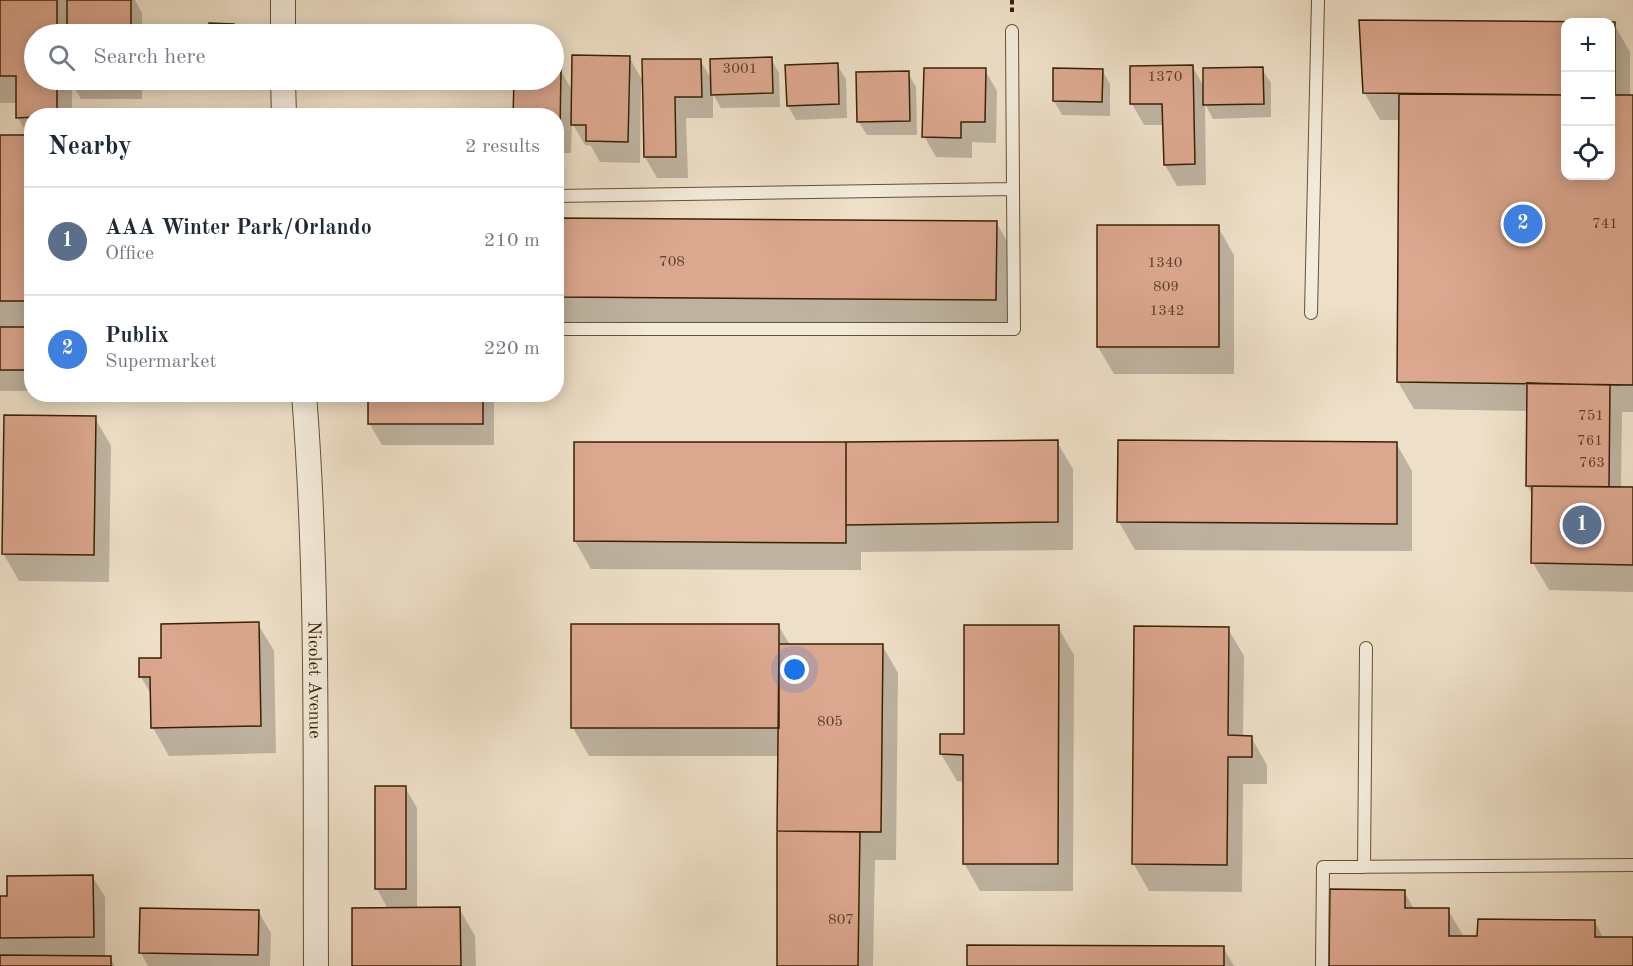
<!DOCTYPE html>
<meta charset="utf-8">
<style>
body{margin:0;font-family:"Old Standard TT",serif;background:#f2f2f3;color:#1f2937}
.controls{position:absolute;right:18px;top:18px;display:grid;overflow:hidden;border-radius:12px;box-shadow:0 3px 15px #0003}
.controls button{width:54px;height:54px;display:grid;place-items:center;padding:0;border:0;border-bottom:2px solid #e0e1e3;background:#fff;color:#1f2937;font:30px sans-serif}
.you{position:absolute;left:795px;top:670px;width:21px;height:21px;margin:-15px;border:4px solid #fff;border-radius:50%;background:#1a73e8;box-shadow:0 0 0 9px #1a73e833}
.badge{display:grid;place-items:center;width:39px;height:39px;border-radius:50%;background:#8f2418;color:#fff;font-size:20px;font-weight:700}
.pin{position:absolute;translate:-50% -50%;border:3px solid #fff;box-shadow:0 2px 6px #0006}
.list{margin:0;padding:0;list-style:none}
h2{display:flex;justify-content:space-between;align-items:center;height:78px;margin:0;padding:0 24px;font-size:26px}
h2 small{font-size:20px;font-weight:400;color:#747a83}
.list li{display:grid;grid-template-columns:39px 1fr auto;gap:18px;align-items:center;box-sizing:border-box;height:108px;padding:0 24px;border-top:2px solid #e0e1e3}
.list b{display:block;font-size:22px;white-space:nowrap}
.list p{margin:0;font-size:20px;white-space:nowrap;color:#747a83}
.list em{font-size:20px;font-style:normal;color:#747a83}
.icon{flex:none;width:33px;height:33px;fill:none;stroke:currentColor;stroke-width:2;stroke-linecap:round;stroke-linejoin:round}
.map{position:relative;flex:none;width:1633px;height:966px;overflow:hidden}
.search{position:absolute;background:#fff;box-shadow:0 3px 15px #0003;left:24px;top:24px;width:540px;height:66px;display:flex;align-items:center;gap:15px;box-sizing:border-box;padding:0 21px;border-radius:33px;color:#747a83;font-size:22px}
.panel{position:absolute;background:#fff;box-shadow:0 3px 15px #0003;left:24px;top:108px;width:540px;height:294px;border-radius:24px}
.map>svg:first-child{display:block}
.shadow{fill:#0003}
.building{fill:#dca78f;stroke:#372202;stroke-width:1.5}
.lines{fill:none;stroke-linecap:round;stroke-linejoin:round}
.service-casing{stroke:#655234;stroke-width:14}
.minor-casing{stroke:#655234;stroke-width:26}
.path{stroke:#372202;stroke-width:4;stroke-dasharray:4.5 3;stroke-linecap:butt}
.service{stroke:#f4ebdb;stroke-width:12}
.minor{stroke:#f4ebdb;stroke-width:24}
.labels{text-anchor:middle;stroke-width:5;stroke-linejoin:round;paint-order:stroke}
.number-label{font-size:15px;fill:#604325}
.street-label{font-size:18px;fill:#372202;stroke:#f4ebdb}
</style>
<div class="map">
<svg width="1633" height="966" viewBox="0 0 1633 966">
<rect width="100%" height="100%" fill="#eee0c8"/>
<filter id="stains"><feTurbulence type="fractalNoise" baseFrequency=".00333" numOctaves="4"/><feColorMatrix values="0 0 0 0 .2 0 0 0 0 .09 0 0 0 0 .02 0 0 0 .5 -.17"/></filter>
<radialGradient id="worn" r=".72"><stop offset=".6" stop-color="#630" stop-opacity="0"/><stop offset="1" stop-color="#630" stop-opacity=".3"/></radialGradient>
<path class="shadow" d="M0,0H135L142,13V34H34V80H142V99H81L72,84V116H32V391H0V137H29L18,118V103H0Z
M211,24L233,26L237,34H210Z
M1566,24V176H1610L1614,24L1630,52V97H1633V412H1622L1621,488H1633V592L1549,590L1533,563V496L1527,485L1528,411L1414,409L1398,382L1401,120H1380L1364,92Z
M629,57L644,83L700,60L712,80L771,59L779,73L780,107L721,108L713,94V118H686L688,178H657L645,157L644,84H641L640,163L600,162L591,146L585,145L572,123L571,153H556V116H515V80H554V69H560L573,92Z
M837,65L846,79L847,118L796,120L788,106Z
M1192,66L1205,88L1262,69L1271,83V117L1213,119L1205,104L1206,185L1177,186L1165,165L1164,125H1144L1132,104L1131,67Z
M985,70L997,91L996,143L972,142V158L936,157L924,136Z
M1102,70L1110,84V116L1062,115L1054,101Z
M908,73L916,87L917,135H867L858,121Z
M556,219L996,222L1012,250L1011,327L556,324Z
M1218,227L1234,255V374H1114L1098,347Z
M369,394H489L494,403V445H382L369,423Z
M95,418L111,446L109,582L19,581L3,553Z
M1057,442L1073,469V550L861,552V570L591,569L575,541Z
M1119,442L1396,443L1412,471V551L1135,550L1119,522Z
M258,624L274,651L276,753L169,756L153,728L152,696L141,677L163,659Z
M573,625H778L790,645H882L898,673L896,860H875L873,966H778L780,756H589L573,728Z
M1058,627L1074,655L1073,891H980L964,863V782L957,781L941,754L965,735Z
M1228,629L1244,656L1243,737H1251L1267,765V784H1243L1242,892L1149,891L1133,863Z
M405,787L417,808V909L459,908L475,936L476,966H354L388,909L377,889Z
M92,876L105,897V958H110L115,966H0V897Z
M1404,891L1414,909L1448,910L1464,937L1595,922L1604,939H1633V966H1330Z
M258,911L271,933L270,966H148L141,953Z
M1223,947L1234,966H968Z"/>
<path class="building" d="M0,0H57V34H34V80H57V116L16,118V76H0Z
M67,0H131V34H67Z
M1359,20L1615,22V95H1610V22H1566V95L1363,93Z
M209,23L234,24V34H209Z
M572,55L630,56L628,142L586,141V125H571Z
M772,57L773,93L711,95L710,59Z
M642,59H701L702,97H675L676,157H644Z
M838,63L839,104L787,106L785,65Z
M1193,65L1195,164L1164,165L1162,104H1130V66Z
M1263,67L1264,104L1203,105V68Z
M554,68H561L560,132H556V116H513L514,80H554Z
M924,68H986L985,122H961V138L922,137Z
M1053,68L1103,69L1102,102L1053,101Z
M909,71L910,121L857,122L856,72Z
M1399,94L1566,95V176H1610V95H1633V385L1397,382Z
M0,135H32V301H0Z
M556,218L997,221L996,300L556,297Z
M1097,225H1219V347H1097Z
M0,327H32V370H0Z
M1527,383L1610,385L1609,487L1526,486Z
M368,394H483V424H368Z
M4,415L96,416L94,555L2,554Z
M1058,440V522L846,525V442Z
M1118,440L1397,442V524L1117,522Z
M574,442H846V543L574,541Z
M1532,486L1633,487V565L1531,563Z
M259,622L261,726L151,728L150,677H139V658H161V624Z
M571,624H779V728H571Z
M964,625H1059L1058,864H963V755L940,754V734H964Z
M1134,626L1229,627L1228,735L1252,736V757H1228L1227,865L1132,864Z
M779,644H883L881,832L777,831Z
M375,786H406V889H375Z
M777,831L860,832L858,966H777Z
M93,875L94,937L0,938V896H7V876Z
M1330,889L1405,890V908H1449V936H1477L1478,919L1595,920V937H1633V966H1329Z
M460,907L461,966H352V908Z
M140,908L259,910L258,955L139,953Z
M967,945L1224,946V966H967Z
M0,955L111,956V966H0Z"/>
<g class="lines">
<g class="service-casing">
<path id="service" d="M1012,31L1013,189
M556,196L1013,189L1014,329H556
M1311,313L1318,0
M1364,867L1366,648
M1322,966L1323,867L1633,865"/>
</g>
<g class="minor-casing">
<g id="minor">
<path d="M283,0V34"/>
<path d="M283,80L284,116"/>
<path id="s1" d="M304,394C319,585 315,776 316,966"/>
</g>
</g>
<path class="path" d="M1012,0V14"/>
<use href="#service" class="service"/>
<use href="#minor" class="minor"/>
</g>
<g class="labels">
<g class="number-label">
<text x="740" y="73">3001</text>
<text x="1165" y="81">1370</text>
<text x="1605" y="228">741</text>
<text x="672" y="266">708</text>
<text x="1165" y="267">1340</text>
<text x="1166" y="291">809</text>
<text x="1167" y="315">1342</text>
<text x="1591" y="420">751</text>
<text x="1590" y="445">761</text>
<text x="1592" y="467">763</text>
<text x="830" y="726">805</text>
<text x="841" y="924">807</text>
</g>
<g class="street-label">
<text dy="6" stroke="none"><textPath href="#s1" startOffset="286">Nicolet Avenue</textPath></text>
</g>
</g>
<rect width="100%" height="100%" filter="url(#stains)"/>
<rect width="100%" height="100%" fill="url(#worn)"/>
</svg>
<div class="controls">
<button>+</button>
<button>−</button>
<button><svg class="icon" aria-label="locate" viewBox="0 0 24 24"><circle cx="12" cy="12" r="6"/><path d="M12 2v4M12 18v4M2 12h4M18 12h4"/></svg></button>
</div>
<div class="you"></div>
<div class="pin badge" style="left:1582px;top:525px;background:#5c6f8a">1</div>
<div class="pin badge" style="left:1523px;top:224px;background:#3f7fe0">2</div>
<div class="search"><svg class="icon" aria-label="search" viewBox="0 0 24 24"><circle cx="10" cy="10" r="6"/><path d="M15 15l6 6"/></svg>Search here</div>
<section class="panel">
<h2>Nearby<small>2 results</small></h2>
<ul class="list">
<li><span class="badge" style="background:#5c6f8a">1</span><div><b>AAA Winter Park/Orlando</b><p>Office</p></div><em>210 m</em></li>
<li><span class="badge" style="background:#3f7fe0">2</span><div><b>Publix</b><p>Supermarket</p></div><em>220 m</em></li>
</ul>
</section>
</div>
